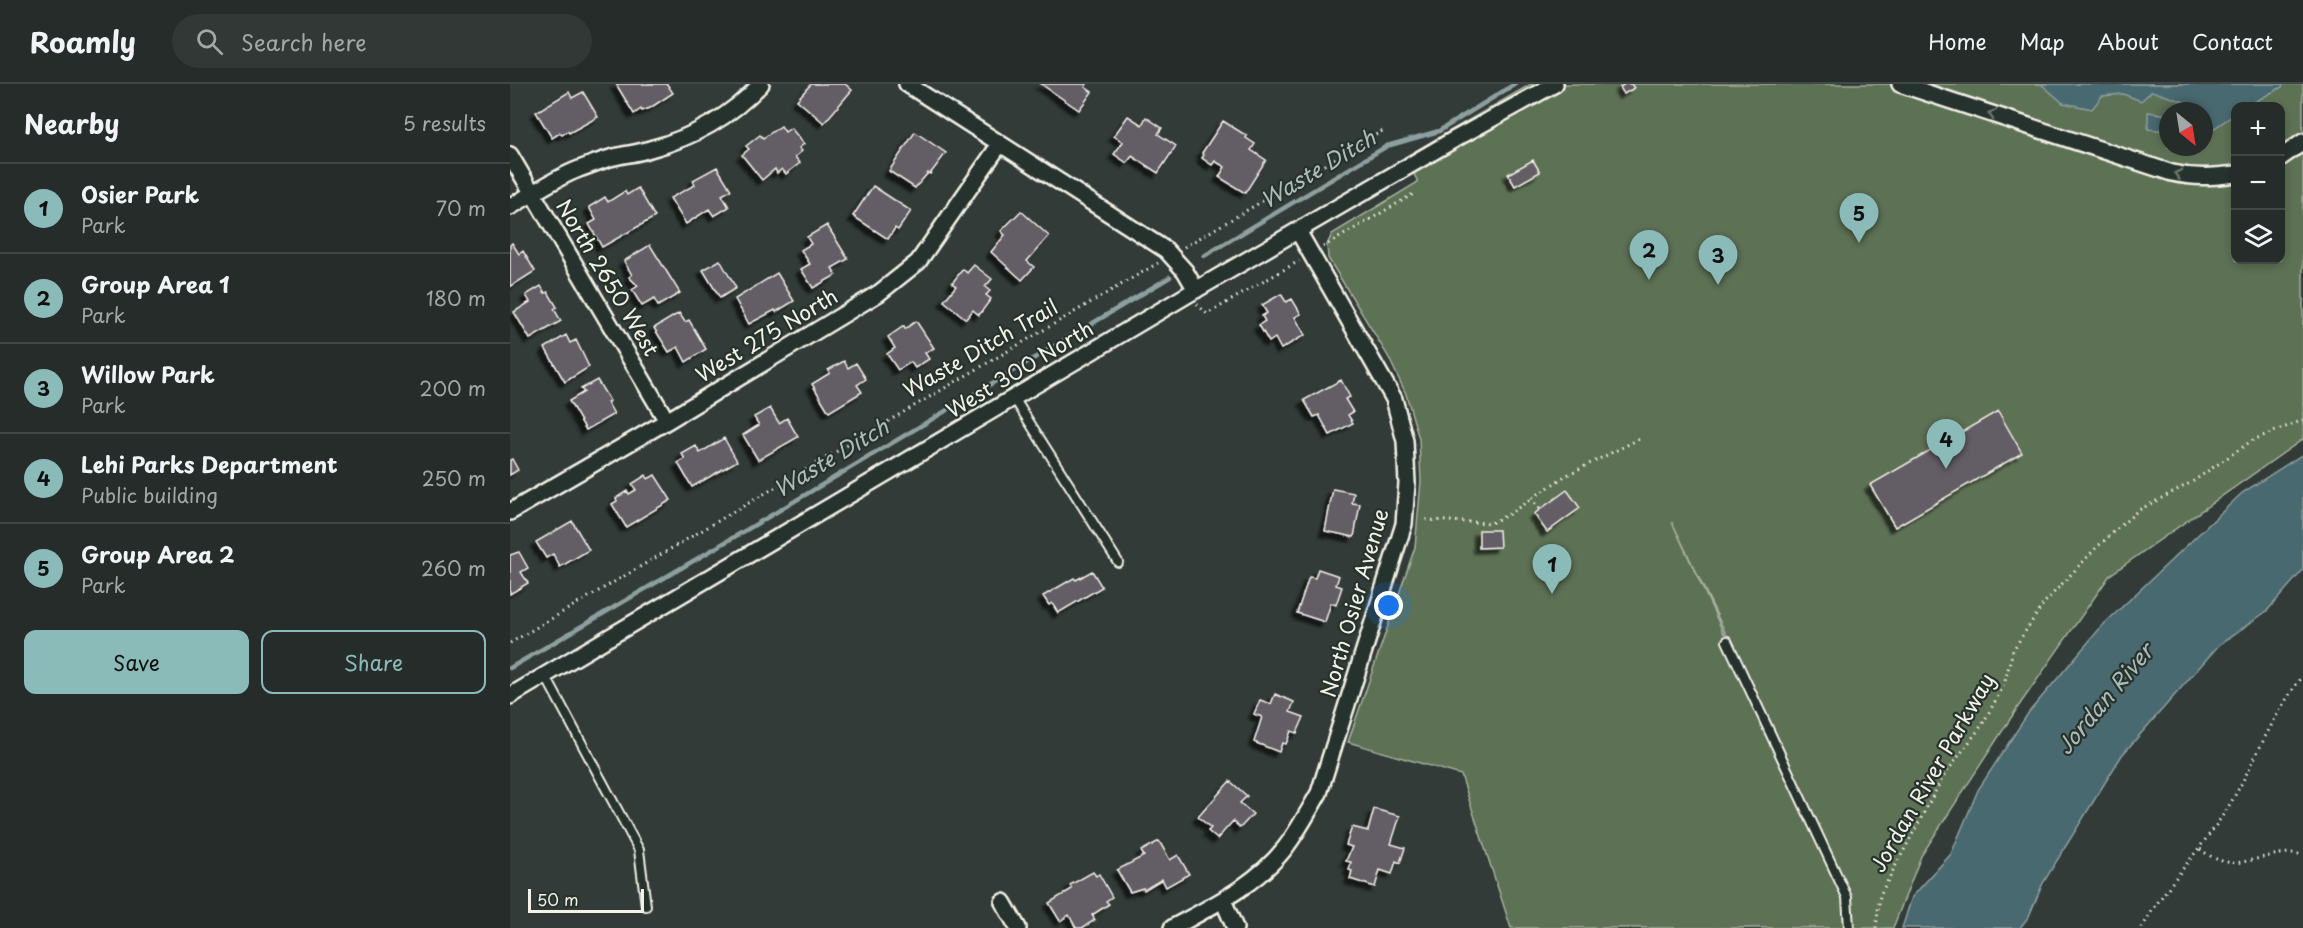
<!DOCTYPE html>
<meta charset="utf-8">
<style>
body{margin:0;font-family:"Playpen Sans",sans-serif;background:#323836;color:#f1f3f6}
.controls{position:absolute;right:18px;top:18px;display:grid;overflow:hidden;border-radius:12px;box-shadow:0 3px 9px #0003}
.controls button{width:54px;height:54px;display:grid;place-items:center;padding:0;border:0;border-bottom:2px solid #424847;background:#262c2a;color:#f1f3f6;font:30px sans-serif}
.compass{position:absolute;left:1649px;top:18px;width:54px;height:54px;border-radius:50%;background:#262c2a;box-shadow:0 3px 9px #0003;rotate:150deg}
.scale{position:absolute;left:18px;bottom:15px;width:116px;box-sizing:border-box;padding-left:6px;border:3px solid #f4f1e8;border-top:0;font-size:16px;line-height:21px;white-space:nowrap;color:#f4f1e8;-webkit-text-stroke:4px #26332d;paint-order:stroke}
.you{position:absolute;left:879px;top:522px;width:21px;height:21px;margin:-15px;border:4px solid #fff;border-radius:50%;background:#1a73e8;box-shadow:0 0 0 9px #1a73e833}
.badge{display:grid;place-items:center;width:39px;height:39px;border-radius:50%;background:#8bbbb9;color:#111;font-size:20px;font-weight:700}
.pin{position:absolute;translate:-50% -50px;filter:drop-shadow(0 2px 3px #0008)}
.pin::after{content:'';position:absolute;top:32px;width:21px;height:18px;background:inherit;clip-path:polygon(0 0,100% 0,50% 100%)}
.list{margin:0;padding:0;list-style:none}
h2{display:flex;justify-content:space-between;align-items:center;height:78px;margin:0;padding:0 24px;font-size:26px}
h2 small{font-size:20px;font-weight:400;color:#a4a7a8}
.list li{display:grid;grid-template-columns:39px 1fr auto;gap:18px;align-items:center;box-sizing:border-box;height:90px;padding:0 24px;border-top:2px solid #424847}
.list b{display:block;font-size:22px;white-space:nowrap}
.list p{margin:0;font-size:20px;white-space:nowrap;color:#a4a7a8}
.list em{font-size:20px;font-style:normal;color:#a4a7a8}
.actions{display:flex;gap:12px;padding:18px 24px}
.actions a{flex:1;padding:14px 0;border:2px solid #8bbbb9;border-radius:12px;text-align:center;font-size:21px;color:#8bbbb9}
.actions .main{background:#8bbbb9;color:#111}
.icon{flex:none;width:33px;height:33px;fill:none;stroke:currentColor;stroke-width:2;stroke-linecap:round;stroke-linejoin:round}
.map{position:relative;flex:none;width:1793px;height:844px;overflow:hidden}
header{display:flex;align-items:center;gap:36px;box-sizing:border-box;height:84px;padding:0 30px;background:#262c2a;border-bottom:2px solid #424847}
header strong{font-size:28px}
nav{display:flex;gap:33px;margin-inline-start:auto;font-size:21px}
.search{width:420px;height:54px;background:#323836;display:flex;align-items:center;gap:15px;box-sizing:border-box;padding:0 21px;border-radius:33px;color:#a4a7a8;font-size:22px}
main{display:flex}
aside{flex:1;background:#262c2a}
.map>svg:first-child{display:block}
.green{fill:#5d7154;stroke:#a8b19e;stroke-width:1.5;fill-rule:evenodd}
.water{fill:#48696f;stroke:#8d9f9f;stroke-width:1.5}
.lines{fill:none;stroke-linecap:round;stroke-linejoin:round}
.stream{stroke:#8d9f9f;stroke-width:4.5}
.building{fill:#645d65;stroke:#f4f1e8;stroke-width:1.5;filter:url(#shadow)}
.lane-casing{stroke:#f4f1e8;stroke-width:12}
.street-casing{stroke:#f4f1e8;stroke-width:20}
.path{stroke:#f4f1e8;stroke-width:3;stroke-dasharray:1.5 4.5;stroke-linecap:butt}
.lane{stroke:#26332d;stroke-width:8}
.street{stroke:#26332d;stroke-width:15}
.oneway{stroke:#6e766e}
.labels{text-anchor:middle;stroke-width:4.5;stroke-linejoin:round;paint-order:stroke}
.street-label{font-size:21px;fill:#f4f1e8;stroke:#26332d}
.water-label{font-size:22px;font-style:italic;fill:#afbbb8;stroke:#26332d}
</style>
<header>
<strong>Roamly</strong>
<div class="search"><svg class="icon" aria-label="search" viewBox="0 0 24 24"><circle cx="10" cy="10" r="6"/><path d="M15 15l6 6"/></svg>Search here</div>
<nav><a>Home</a><a>Map</a><a>About</a><a>Contact</a></nav>
</header>
<main>
<aside>
<h2>Nearby<small>5 results</small></h2>
<ul class="list">
<li><span class="badge">1</span><div><b>Osier Park</b><p>Park</p></div><em>70 m</em></li>
<li><span class="badge">2</span><div><b>Group Area 1</b><p>Park</p></div><em>180 m</em></li>
<li><span class="badge">3</span><div><b>Willow Park</b><p>Park</p></div><em>200 m</em></li>
<li><span class="badge">4</span><div><b>Lehi Parks Department</b><p>Public building</p></div><em>250 m</em></li>
<li><span class="badge">5</span><div><b>Group Area 2</b><p>Park</p></div><em>260 m</em></li>
</ul>
<div class="actions"><a class="main">Save</a><a>Share</a></div>
</aside>
<div class="map">
<svg width="1793" height="844" viewBox="0 0 1793 844">
<defs>
<filter id="shadow"><feDropShadow dx="-5" dy="5" stdDeviation="1.5" flood-color="#0009"/></filter>
</defs>
<rect width="100%" height="100%" fill="#323b38"/>
<filter id="ink" filterUnits="userSpaceOnUse"><feTurbulence type="fractalNoise" baseFrequency=".0167" numOctaves="2"/><feDisplacementMap in="SourceGraphic" scale="12" xChannelSelector="R" yChannelSelector="G"/><feConvolveMatrix kernelMatrix="1 2 1 2 8 2 1 2 1" color-interpolation-filters="sRGB"/></filter>
<g filter="url(#ink)">
<path class="green" d="M1021,0H1793V355L1600,491L1508,623L1411,772L1383,844H1001L951,691L838,658L905,463L911,397L909,355L896,310L878,272L818,174L817,161L822,150L908,98L895,73ZM1726,22H1770V176H1726ZM1658,27H1694V63H1658ZM1162,438L1298,720V721L1221,565Z"/>
<path class="water" d="M1531,0H1773L1772,3L1737,22H1726L1725,30L1697,49H1694V27H1686L1687,22L1642,7L1631,17L1613,10L1592,12L1582,25L1553,19Z
M1638,28L1658,31V47L1638,45Z
M1793,370V486L1757,527L1709,561L1612,671L1533,799L1519,832L1510,844H1392L1402,813L1441,770L1468,706L1519,628L1592,542L1732,409Z"/>
<g class="lines">
<path class="stream" d="M694,172L877,62L929,47L1005,0
M0,584L243,442L660,193"/>
</g>
<path class="building" d="M106,0H157L163,9L140,24L132,27L131,25L124,30Z
M301,0H335L342,6L314,39L287,16Z
M531,0H577L575,3L582,8L569,26Z
M1115,0H1121L1124,4L1114,10L1110,3Z
M59,8L62,14L73,8L88,33L59,49L58,47L52,51L50,49L42,54L26,28Z
M618,32L632,41L636,33L652,44L648,50L666,62L648,89L622,72L617,79L604,70L613,58L604,52Z
M713,37L737,52L736,54L745,60L741,66L756,76L735,109L709,93L715,83L705,77L702,81L692,74L694,71L692,69Z
M271,42L275,48L281,44L294,60L289,64L292,67L285,73L290,79L276,90L272,85L267,89L265,85L252,96L232,71L239,65L236,62L250,51L253,54Z
M405,48L436,69L420,90L418,89L405,104L379,87Z
M1023,76L1030,88L1005,102L998,90Z
M207,83L221,106L212,111L219,123L204,132L199,125L176,140L160,114L185,101L183,96Z
M363,102L401,127L388,146L385,144L378,155L343,132Z
M128,104L145,133L92,163L79,140L86,136L79,123L95,113L98,118L115,107L117,111Z
M511,127L539,152L517,177L524,183L512,196L481,168L495,151L491,147Z
M317,141L338,175L322,184L326,191L303,204L291,185L300,180L291,166L301,160L297,153Z
M2,159L9,170L13,167L25,187L0,203V161Z
M140,161L170,209L148,222L144,215L132,222L122,206L128,202L119,193L122,191L114,177Z
M210,176L226,204L210,214L193,186Z
M464,181L482,195L475,203L480,207L476,211L481,215L469,231L463,226L456,235L434,217L446,202L442,199L453,185L457,189Z
M267,189L284,217L266,228L265,226L239,240L225,215Z
M31,202L35,209L38,208L47,223L44,225L51,237L20,255L4,228L20,218L16,211Z
M771,210L776,218L782,215L791,230L785,233L795,251L771,265L765,254L759,258L749,241L755,237L752,232L757,229L752,221Z
M169,229L175,238L179,236L196,265L176,278L168,263L159,268L144,244Z
M406,237L424,264L415,269L419,275L405,284L401,278L388,286L377,270L385,264L378,253L394,242L395,245Z
M56,251L60,259L66,256L79,283L55,298L35,264Z
M334,277L338,284L346,279L356,295L347,301L352,308L319,328L302,300L320,289L318,286Z
M87,296L100,317L97,318L104,330L76,346L59,317L74,308L71,305Z
M831,296L840,313L835,315L843,328L838,331L843,339L820,351L809,331L804,333L794,316Z
M260,324L269,339L277,334L288,353L248,376L233,351L249,341L244,333Z
M1488,327L1512,369L1385,443L1360,401Z
M214,354L227,377L182,403L168,379L175,375L172,370L186,362L190,369Z
M2,375L8,386L0,391V376Z
M136,391L138,395L145,391L161,416L116,443L102,420L107,417L106,414L117,407L119,410L126,406L122,400Z
M823,405L844,409L842,419L850,420L844,453L815,447Z
M1057,406L1070,424L1037,448L1024,430Z
M62,437L79,466L50,483L43,470L36,474L26,458Z
M969,446H989L990,463L969,464Z
M9,468L18,484L11,488L18,499L0,510V471Z
M808,485L829,492L826,501L832,503L826,521L821,519L815,538L787,529L799,493L805,494Z
M582,487L592,503L548,529L542,519L539,521L533,512L564,494L566,496Z
M765,610L784,618L780,628L794,633L787,649L781,647L776,660L772,659L769,668L744,658L752,633L744,630L750,616L761,620Z
M720,697L737,712L730,719L743,730L730,744L723,737L707,755L698,747L701,744L688,733Z
M864,725L890,732L881,760L895,764L890,779L886,777L882,790L870,786L865,803L840,795L842,787L839,786L841,778L836,777L842,763L836,761L842,743L858,747Z
M649,757L660,776L668,771L679,790L656,803L652,795L634,806L633,804L620,808L607,786L634,772L631,767Z
M583,788L586,792L589,790L602,813L596,817L599,820L582,831L585,836L572,844H566L559,831L550,837L539,819L562,805L560,801Z"/>
<g class="lines">
<g class="lane-casing">
<path id="lane" d="M504,314L608,478
M1217,557L1337,813L1339,844
M35,591L129,766L136,822"/>
</g>
<g class="street-casing">
<path id="street" d="M397,0L656,166L675,187L686,206
M1390,0L1662,89C1684,94 1703,93 1726,90
M0,71L157,337
M1770,74L1793,58
M0,123C22,110 45,94 69,85C80,81 92,76 104,73C116,70 129,69 140,65C182,54 221,32 251,0
M0,428L157,337L369,209L408,178L490,60
M0,612L677,211L945,55L1045,0
M713,816L725,844
M493,818L508,844
M662,844C702,822 746,801 775,764C788,747 798,728 809,709L894,440L897,399L895,357L884,315L788,147"/>
</g>
<path class="path" d="M674,163L874,46
M813,163L905,109
M687,220L697,230L789,177
M1021,414L1030,426
M916,436L981,439L999,430L1055,392L1129,355
M0,559L648,179
M1690,765C1721,789 1736,775 1770,770C1779,769 1785,768 1793,772
M1366,844L1370,811L1433,693L1472,641L1494,601L1503,566L1534,519L1585,465L1627,427L1682,398L1743,356L1793,336
M1632,844C1655,802 1689,768 1715,728C1743,684 1760,633 1793,592"/>
<use href="#lane" class="lane"/>
<use href="#street" class="street"/>
</g>
<defs><path id="oneway-chevron" d="M-2-3.5L2.5 0L-2 3.5" fill="none" stroke-width="1.6" stroke-linecap="round" stroke-linejoin="round" transform="scale(1.5)"/></defs>
<g class="oneway">
<use href="#oneway-chevron" transform="translate(1482 30) rotate(-162)"/>
<use href="#oneway-chevron" transform="translate(1668 90) rotate(-166)"/>
</g>
</g>
<g class="labels">
<g class="street-label">
<text transform="translate(97 194) rotate(59)" y="7">North 2650 West</text>
<text transform="translate(257 252) rotate(-31)" y="7">West 275 North</text>
<text transform="translate(471 265) rotate(-30)" y="7">Waste Ditch Trail</text>
<text transform="translate(510 286) rotate(-31)" y="7">West 300 North</text>
<text transform="translate(845 519) rotate(-74)" y="7">North Osier Avenue</text>
<text transform="translate(1423 689) rotate(-60)" y="7">Jordan River Parkway</text>
</g>
<g class="water-label">
<text transform="translate(808 85) rotate(-31)" y="8">Waste Ditch</text>
<text transform="translate(321 374) rotate(-31)" y="8">Waste Ditch</text>
<text transform="translate(1595 615) rotate(-50)" y="8">Jordan River</text>
</g>
</g>
</svg>
<div class="controls">
<button>+</button>
<button>−</button>
<button><svg class="icon" aria-label="layers" viewBox="0 0 24 24"><path d="M12 4l9 5-9 5-9-5zM3 14l9 5 9-5"/></svg></button>
</div>
<svg class="compass" viewBox="-18 -18 36 36"><path d="M0-13l5 13h-10z" fill="#e53935"/><path d="M0 13l5-13h-10z" fill="#a4a7a8"/></svg>
<div class="scale">50 m</div>
<div class="you"></div>
<div class="pin badge" style="left:1042px;top:510px">1</div>
<div class="pin badge" style="left:1139px;top:196px">2</div>
<div class="pin badge" style="left:1208px;top:201px">3</div>
<div class="pin badge" style="left:1436px;top:385px">4</div>
<div class="pin badge" style="left:1349px;top:159px">5</div>
</div>
</main>
